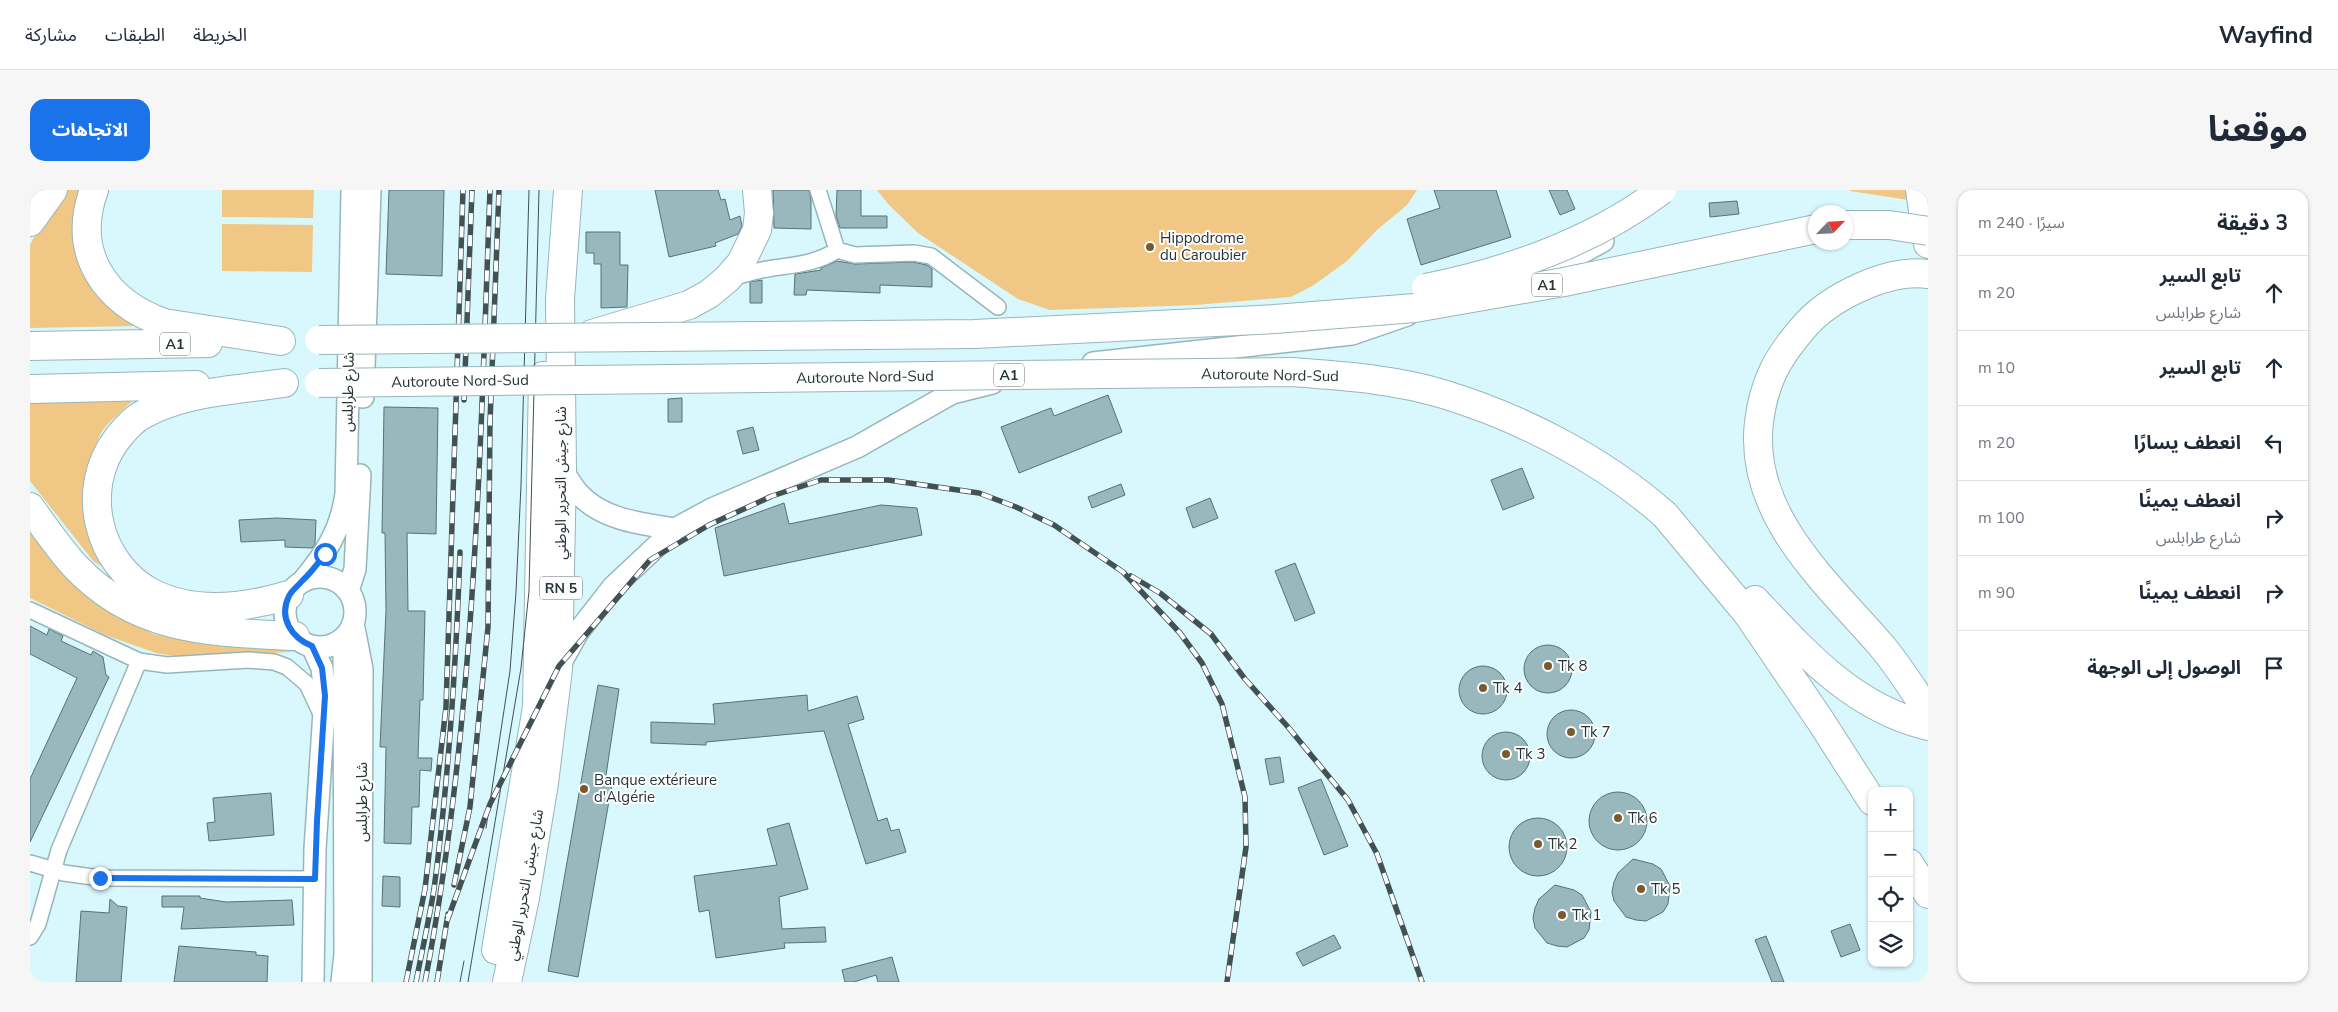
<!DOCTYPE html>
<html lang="ar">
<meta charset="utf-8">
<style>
body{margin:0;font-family:"Nunito Sans","Noto Sans Arabic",sans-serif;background:#f6f6f7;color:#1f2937;direction:rtl}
.controls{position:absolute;right:15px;bottom:15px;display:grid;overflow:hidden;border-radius:10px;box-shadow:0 1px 4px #0004}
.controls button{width:45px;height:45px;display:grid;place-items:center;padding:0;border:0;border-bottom:1px solid #e0e1e3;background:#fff;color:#1f2937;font:25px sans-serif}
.compass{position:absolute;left:1778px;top:15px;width:45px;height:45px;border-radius:50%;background:#fff;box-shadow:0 1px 4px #0004;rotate:65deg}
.stop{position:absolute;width:15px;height:15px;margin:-11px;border:4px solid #1a73e8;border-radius:50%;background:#fff}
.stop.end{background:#1a73e8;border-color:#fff;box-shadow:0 1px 5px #0008}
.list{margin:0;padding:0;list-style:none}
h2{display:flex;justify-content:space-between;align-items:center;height:65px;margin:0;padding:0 20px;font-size:21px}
h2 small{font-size:16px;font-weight:400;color:#747a83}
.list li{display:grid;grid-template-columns:32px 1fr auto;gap:15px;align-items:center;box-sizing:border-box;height:75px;padding:0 20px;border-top:1px solid #e0e1e3}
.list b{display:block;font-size:19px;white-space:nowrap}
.list p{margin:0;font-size:16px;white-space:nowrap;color:#747a83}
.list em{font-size:16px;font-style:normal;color:#747a83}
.icon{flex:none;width:28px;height:28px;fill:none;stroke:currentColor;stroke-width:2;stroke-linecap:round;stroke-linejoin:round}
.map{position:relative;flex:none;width:1898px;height:792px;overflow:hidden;direction:ltr;border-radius:15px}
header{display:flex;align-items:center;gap:30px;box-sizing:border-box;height:70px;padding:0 25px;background:#fff;border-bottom:1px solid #e0e1e3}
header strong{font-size:24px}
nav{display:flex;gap:28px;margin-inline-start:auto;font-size:18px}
.intro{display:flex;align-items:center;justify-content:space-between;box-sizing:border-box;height:120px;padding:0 30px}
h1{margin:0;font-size:35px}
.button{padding:12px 22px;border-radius:15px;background:#1a73e8;color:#fff;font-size:18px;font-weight:700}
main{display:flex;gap:30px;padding:0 30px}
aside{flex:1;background:#fff;border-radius:15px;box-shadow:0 1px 4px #0004}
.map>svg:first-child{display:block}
.green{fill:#f1c786}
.building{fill:#99b8bd;stroke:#557276}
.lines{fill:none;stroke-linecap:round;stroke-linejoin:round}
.street-casing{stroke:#97b6bb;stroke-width:18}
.secondary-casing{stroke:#97b6bb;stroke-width:24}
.highway-casing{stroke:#97b6bb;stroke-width:30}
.street{stroke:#fff;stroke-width:15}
.secondary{stroke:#fff;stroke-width:21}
.highway{stroke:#fff;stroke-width:28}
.tram{stroke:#425254;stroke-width:1}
.rail-casing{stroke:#425254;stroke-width:5.5}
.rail{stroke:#fefefe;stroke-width:4;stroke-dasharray:11;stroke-linecap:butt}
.highway-bridge-casing{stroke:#97b6bb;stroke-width:30;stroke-linecap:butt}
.highway-bridge{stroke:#fff;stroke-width:28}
.route{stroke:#1a73e8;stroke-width:6}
.poi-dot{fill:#775b2e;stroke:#fefefe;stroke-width:2}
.labels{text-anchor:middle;stroke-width:4;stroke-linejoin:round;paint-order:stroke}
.shield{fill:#fefefe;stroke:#687173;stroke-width:1}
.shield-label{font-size:14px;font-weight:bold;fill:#283537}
.poi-label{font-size:15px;fill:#283537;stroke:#fefefe;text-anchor:start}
.street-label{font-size:15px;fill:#283537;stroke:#fefefe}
</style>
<header>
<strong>Wayfind</strong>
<nav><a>الخريطة</a><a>الطبقات</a><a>مشاركة</a></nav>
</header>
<div class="intro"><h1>موقعنا</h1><a class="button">الاتجاهات</a></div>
<main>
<aside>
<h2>3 دقيقة<small>سيرًا · 240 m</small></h2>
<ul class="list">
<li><svg class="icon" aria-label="ahead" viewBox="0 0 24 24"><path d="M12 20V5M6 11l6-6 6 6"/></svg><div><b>تابع السير</b><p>شارع طرابلس</p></div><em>20 m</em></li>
<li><svg class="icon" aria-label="ahead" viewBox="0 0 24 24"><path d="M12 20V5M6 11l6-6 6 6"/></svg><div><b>تابع السير</b></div><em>10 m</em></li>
<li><svg class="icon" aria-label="left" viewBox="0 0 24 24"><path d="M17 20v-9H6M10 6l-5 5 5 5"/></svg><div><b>انعطف يسارًا</b></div><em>20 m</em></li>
<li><svg class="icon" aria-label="right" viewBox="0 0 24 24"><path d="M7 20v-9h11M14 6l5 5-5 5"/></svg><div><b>انعطف يمينًا</b><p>شارع طرابلس</p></div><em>100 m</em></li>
<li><svg class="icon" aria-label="right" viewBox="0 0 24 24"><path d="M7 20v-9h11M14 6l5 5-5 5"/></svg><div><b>انعطف يمينًا</b></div><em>90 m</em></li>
<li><svg class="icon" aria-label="arrive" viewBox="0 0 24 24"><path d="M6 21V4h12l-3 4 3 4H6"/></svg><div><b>الوصول إلى الوجهة</b></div></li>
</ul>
</aside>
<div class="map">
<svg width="1898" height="792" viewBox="0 0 1898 792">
<rect width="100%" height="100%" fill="#d8f8fd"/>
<path class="green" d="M35,0H52L44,24L45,46L89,124L107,136L0,138V55L16,24Z
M192,0H284L283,28L192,27Z
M847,0H1387L1377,15L1347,40L1317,71L1284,95L1261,107L1166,115L1020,120L988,109L888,43L859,15Z
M1820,0H1883L1885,11L1820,1Z
M192,34L283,35L282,82L192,81Z
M103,210C94,220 81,229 73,240C69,246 66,254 63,261C43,303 55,339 75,378L64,372L0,291V213Z
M0,332L77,416L123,444L187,456L275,461L154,468L126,463L75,445L0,408Z"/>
<path class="building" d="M359,0H414L412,86L356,84Z
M625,0H688L691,10L695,9L700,30L710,26L712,36L708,44L685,53L686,56L639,67Z
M743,0H779L781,10V39L744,38Z
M807,0H831V26H857V38H810L806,26Z
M1404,0H1466L1481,47L1391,75L1377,29L1410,18Z
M1519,0H1537L1545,19L1530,25Z
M1707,11L1709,24L1680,27L1679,13Z
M556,42H590V75H598L597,117L571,118V74H564V63H556Z
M807,71L825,74L883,72L897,75L902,79V97L850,95V103L777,100L776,105H764L765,84L791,80V78Z
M732,90V113H720V92Z
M1078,205L1092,242L989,283L971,237L1021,218L1024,226Z
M652,208V232H638V209Z
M354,217L408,218L406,344L377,343L378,421H395L393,510H390L388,568H402L401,581L390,580L389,617H382L381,654L354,653L356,557H350L356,420L355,343H352Z
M723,237L729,260L713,264L707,241Z
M1492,278L1504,308L1473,320L1461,290Z
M1091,294L1095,305L1062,318L1058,307Z
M1180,308L1188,328L1163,338L1156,318Z
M754,313L759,334L851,315L887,318L892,345L694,386L685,338Z
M247,328L286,330L285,354L282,358L255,357V350L211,352L209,330Z
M1265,373L1285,423L1265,431L1245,381Z
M0,436L17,445L19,439L33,446L31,451L61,465L63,461L73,467L76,485L79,487L0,652V589L47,488L0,464Z
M1494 479a24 24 0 1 1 48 0a24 24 0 1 1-48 0Z
M1429 500a24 24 0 1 1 48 0a24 24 0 1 1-48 0Z
M568,495L589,499L575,592L582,594L548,787L518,781Z
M777,505L778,521L827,506L834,529L818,534L848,631L857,628L861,641L869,639L876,662L836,674L794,541L676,552V555L621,553V532L685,534L683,514Z
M1517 544a24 24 0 1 1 48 0a24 24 0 1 1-48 0Z
M1452 566a24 24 0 1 1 48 0a24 24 0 1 1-48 0Z
M1250,567L1254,592L1240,595L1235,569Z
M1291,589L1318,656L1294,665L1268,598Z
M1559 631a29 29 0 1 1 58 0a29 29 0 1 1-58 0Z
M241,603L244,645L179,651L177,633L185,632L183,608Z
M1479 657a29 29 0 1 1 58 0a29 29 0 1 1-58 0Z
M759,633L778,699L749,707L752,739L795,737L796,752L754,753L755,758L686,768L679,720L669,722L664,686L747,675L737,639Z
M1603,669L1623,674L1631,679L1640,696L1638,714L1633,722L1616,731L1606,730L1596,727L1584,711L1582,702L1584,692L1588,683Z
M353,686L370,687V717L352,716Z
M1525,695L1544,700L1552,705L1561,722L1559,740L1554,748L1537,757L1527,756L1517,753L1505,738L1503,728L1505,718L1509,709Z
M132,706H170V708L196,712L262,710L264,735L151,739L154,717H132Z
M80,709L88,716L97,717L91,792H46L51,721L79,723Z
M1820,734L1830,760L1811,767L1801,741Z
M1304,745L1311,758L1273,776L1266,763Z
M1736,746L1754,792H1742L1725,750Z
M149,756L226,762V765L238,766L237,792H144Z
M862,767L869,792H848L846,785L824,792H815L812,780Z"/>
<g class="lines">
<g class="street-casing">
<path id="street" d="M788,0L807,60
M702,88C712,85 722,82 732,80C758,75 785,75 807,60L825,65L884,63L901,66L968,117
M0,420L109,471L137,475L218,470L244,472L257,477L277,494L292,526
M0,673L34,683L70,688L285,689
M0,747L8,734L29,660L109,471"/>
</g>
<g class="secondary-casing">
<path id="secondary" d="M1503,82L1542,68L1573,51
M1063,173L1322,144L1377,125
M333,207L340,0
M532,280C537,287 542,296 548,303C572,330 612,334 645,339
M255 422a35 35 0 1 1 70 0a35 35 0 1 1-70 0Z
M272,392C295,365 311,340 316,304L322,0
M318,401L325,379L330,285
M323,433L332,479L331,792
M282,456L292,478L295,506L285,659L283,792
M529,476L548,442L583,397L645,339L682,319L827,257L922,203L962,193
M312,792L315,764L314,464L316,446"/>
</g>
<g class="highway-casing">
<path id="highway" d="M64,0C41,63 75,112 134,133L251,151
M1890,0L1898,54
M0,32L23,0
M1898,84C1857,79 1799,107 1773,138C1747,168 1734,192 1729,232C1718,324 1795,391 1850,454C1868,475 1883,499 1898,522
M562,144L659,115L679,104L697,89L711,73L727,40L729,23L727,0
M0,156L178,153
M254,193C208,200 156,201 114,224C103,229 94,240 87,249C49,299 67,374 122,403C165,425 215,418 259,405
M0,199L166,195
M0,317C14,337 28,357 44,375C106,442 181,442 265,446
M1635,325L1717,423L1790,530L1842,611
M1725,410C1775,463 1823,518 1898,536
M1879,673L1898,704
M466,760L507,517L513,186
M477,792L495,708L514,593L528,479L532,280L530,109L538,0"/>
</g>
<use href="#street" class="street"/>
<use href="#secondary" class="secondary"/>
<use href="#highway" class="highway"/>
<path class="tram" d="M456,638L480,481L486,402L491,295L499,0
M430,792L434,771
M438,792L491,478L499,401L509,0"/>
<g class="rail-casing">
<path id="rail" d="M434,210L442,0
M1101,386L1130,403L1181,444L1215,489L1258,537L1318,610L1347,664L1392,792
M424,695L440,617L458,437L460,232L469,0
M417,731L460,614L529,476L620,370L679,335L742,306L791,290H858L949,303L986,317L1024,335L1093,382L1150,443L1172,473L1192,514L1215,607L1216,657L1197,792
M376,792L395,699L416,517L433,0
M386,792C392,761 399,730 404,699C419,587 426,475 430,362
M395,792C445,532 450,264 460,0
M407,792L418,724"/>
</g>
<use href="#rail" class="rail"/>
<g class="highway-bridge-casing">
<path id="highway-bridge" d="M1816,35H1859L1898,41
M1396,98C1480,81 1563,52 1632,0
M289,150L945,144L1245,129L1385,118L1534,92L1786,39
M289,193L1262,182C1312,186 1365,189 1413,204C1492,228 1573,270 1635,325"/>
</g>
<use href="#highway-bridge" class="highway-bridge"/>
</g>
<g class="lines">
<path class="route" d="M70,688L285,689L287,631L295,506L292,478L282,456C262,448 248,428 259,406C262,400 268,396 272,391C281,383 288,373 295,364"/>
</g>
<g class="poi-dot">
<circle cx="1120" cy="57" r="5"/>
<circle cx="1518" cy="476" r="5"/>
<circle cx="1453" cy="498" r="5"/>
<circle cx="1541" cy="542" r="5"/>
<circle cx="1476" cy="564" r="5"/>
<circle cx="554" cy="599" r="5"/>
<circle cx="1588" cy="628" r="5"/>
<circle cx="1508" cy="654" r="5"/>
<circle cx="1611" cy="699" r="5"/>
<circle cx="1532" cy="725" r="5"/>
</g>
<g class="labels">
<g class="shield">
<rect x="1502" y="83.5" width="30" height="23" rx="4"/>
<rect x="130" y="142.5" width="30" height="23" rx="4"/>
<rect x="964" y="173.5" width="30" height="23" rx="4"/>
<rect x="510" y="386.5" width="42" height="23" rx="4"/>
</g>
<g class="shield-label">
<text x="1517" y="100">A1</text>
<text x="145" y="159">A1</text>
<text x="979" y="190">A1</text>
<text x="531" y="403">RN 5</text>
</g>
<g class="poi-label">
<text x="1130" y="53">Hippodrome<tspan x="1130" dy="17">du Caroubier</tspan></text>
<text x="1528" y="481">Tk 8</text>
<text x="1463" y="503">Tk 4</text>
<text x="1551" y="547">Tk 7</text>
<text x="1486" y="569">Tk 3</text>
<text x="564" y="595">Banque extérieure<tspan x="564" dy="17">d'Algérie</tspan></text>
<text x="1598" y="633">Tk 6</text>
<text x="1518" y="659">Tk 2</text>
<text x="1621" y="704">Tk 5</text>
<text x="1542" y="730">Tk 1</text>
</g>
<g class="street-label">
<text transform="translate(1240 185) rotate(1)" y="5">Autoroute Nord-Sud</text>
<text transform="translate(835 187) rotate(-1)" y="5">Autoroute Nord-Sud</text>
<text transform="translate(430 191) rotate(-1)" y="5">Autoroute Nord-Sud</text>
<text transform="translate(318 202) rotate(-89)" y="5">شارع طرابلس</text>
<text transform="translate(531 293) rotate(-90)" y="5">شارع جيش التحرير الوطني</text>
<text transform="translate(332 612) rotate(-90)" y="5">شارع طرابلس</text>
<text transform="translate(495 695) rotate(-80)" y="5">شارع جيش التحرير الوطني</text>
</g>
</g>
</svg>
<div class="controls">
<button>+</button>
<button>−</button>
<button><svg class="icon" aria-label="locate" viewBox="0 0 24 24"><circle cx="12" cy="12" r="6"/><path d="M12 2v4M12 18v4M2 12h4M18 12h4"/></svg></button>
<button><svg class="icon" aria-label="layers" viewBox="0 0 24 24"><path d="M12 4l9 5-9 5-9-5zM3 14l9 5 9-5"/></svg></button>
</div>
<svg class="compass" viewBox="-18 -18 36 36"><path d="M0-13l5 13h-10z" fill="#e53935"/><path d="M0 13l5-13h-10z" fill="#747a83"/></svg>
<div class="stop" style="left:295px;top:364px"></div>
<div class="stop end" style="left:70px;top:688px"></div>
</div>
</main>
